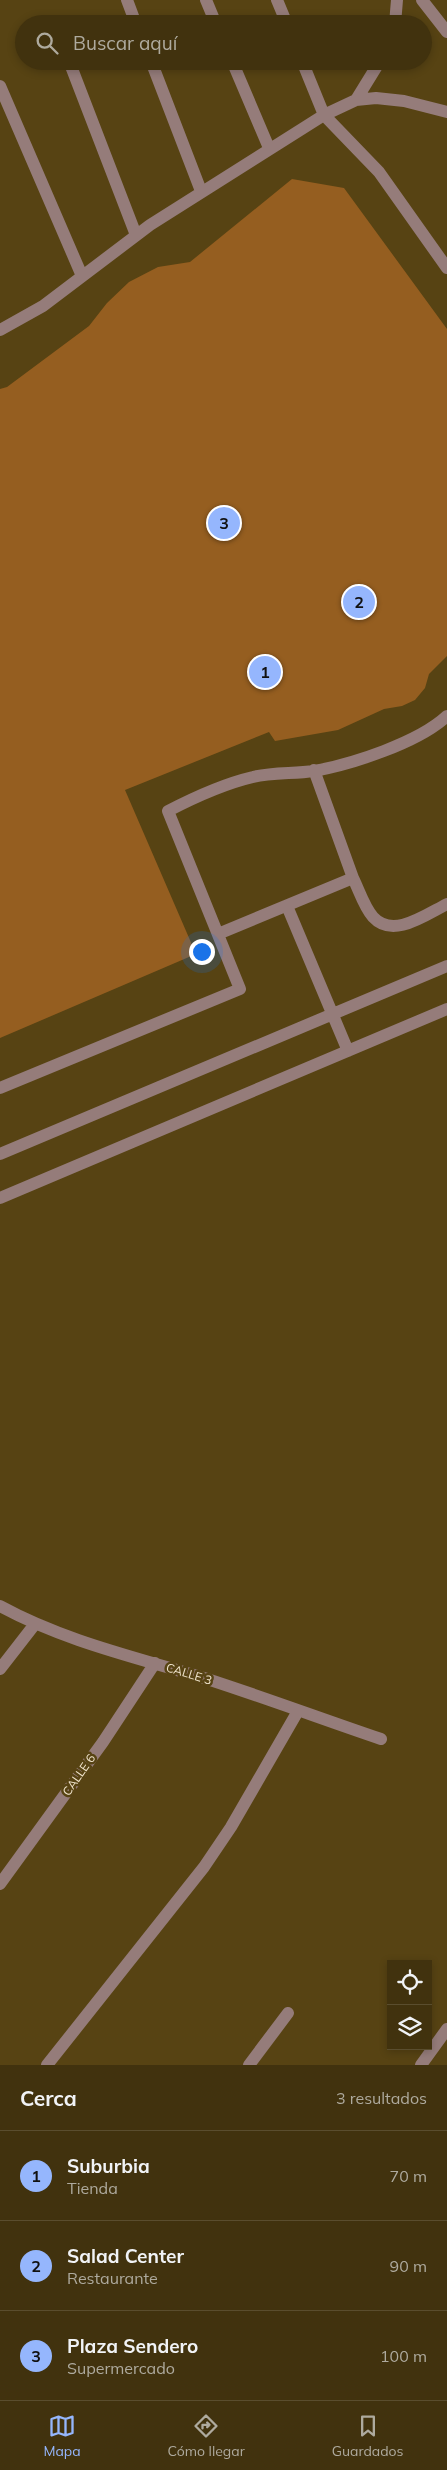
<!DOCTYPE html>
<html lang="es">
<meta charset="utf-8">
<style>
body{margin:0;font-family:Mulish,sans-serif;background:#483a17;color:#f1f3f6}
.controls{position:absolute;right:15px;bottom:15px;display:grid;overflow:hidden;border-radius:0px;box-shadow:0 2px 8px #0003}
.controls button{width:45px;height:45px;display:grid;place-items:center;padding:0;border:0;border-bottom:1px solid #5a4d2e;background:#41320e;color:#f1f3f6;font:25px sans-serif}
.you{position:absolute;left:201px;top:951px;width:18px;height:18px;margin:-12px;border:4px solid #fff;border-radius:50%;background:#1a73e8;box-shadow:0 0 0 8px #1a73e833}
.badge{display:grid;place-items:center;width:32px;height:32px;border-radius:50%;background:#95b6fd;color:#111;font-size:16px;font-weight:700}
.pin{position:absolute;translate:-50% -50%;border:2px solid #fff;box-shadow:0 1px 5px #0006}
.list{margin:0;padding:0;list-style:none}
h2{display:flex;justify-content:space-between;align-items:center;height:65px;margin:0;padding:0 20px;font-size:21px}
h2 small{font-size:16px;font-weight:400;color:#aeaa9e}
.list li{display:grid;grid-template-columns:32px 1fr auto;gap:15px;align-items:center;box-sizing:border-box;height:90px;padding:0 20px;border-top:1px solid #5a4d2e}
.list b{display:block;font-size:19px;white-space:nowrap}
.list p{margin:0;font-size:16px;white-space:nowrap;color:#aeaa9e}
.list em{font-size:16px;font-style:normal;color:#aeaa9e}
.icon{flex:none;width:28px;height:28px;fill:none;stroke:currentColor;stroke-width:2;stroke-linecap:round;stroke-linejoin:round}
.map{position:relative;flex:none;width:447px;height:2065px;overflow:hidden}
.search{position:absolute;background:#41320e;box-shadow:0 2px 8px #0003;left:15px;right:15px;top:15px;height:55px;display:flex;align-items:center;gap:12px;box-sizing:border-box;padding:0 18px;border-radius:28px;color:#aeaa9e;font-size:19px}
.sheet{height:335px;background:#41320e}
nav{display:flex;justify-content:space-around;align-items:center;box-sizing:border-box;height:70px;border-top:1px solid #5a4d2e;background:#41320e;font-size:14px;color:#aeaa9e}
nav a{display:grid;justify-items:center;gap:2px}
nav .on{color:#95b6fd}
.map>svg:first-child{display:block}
.building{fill:#955e20}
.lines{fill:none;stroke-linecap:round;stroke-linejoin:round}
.minor{stroke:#957c7a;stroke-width:12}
.labels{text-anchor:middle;stroke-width:5;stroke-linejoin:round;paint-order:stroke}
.street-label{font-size:12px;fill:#f0e4cc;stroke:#574313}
</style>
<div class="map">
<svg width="447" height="2065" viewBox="0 0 447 2065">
<rect width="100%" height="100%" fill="#574313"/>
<path class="building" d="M292,179L344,188L447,329V656L429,674L425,688L415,700L402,706L384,709L338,730L275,741L269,732L125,790L196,954L0,1038V389L7,387L89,326L107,303L129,282L158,267L190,262Z"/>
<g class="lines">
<path class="minor" d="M127,0L136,24
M206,0L216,24
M277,0L287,24
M422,0L447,32
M395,24L397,0
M69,61L136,235
M151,61L201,191
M232,61L269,148
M302,61L324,115L379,172L447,268
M0,86L82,276
M356,100L380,61
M0,330L43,306L150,225L324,115L356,100L376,98L404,101L447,112
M353,878C359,890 364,907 373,917C393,939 425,915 447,904
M287,906L348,1051
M218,934L353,878L314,770
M0,1088L240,989L168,811C195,797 223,784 253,777C272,772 294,774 314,771C352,764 418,743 447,716
M0,1154L447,966
M0,1198L447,1009
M0,1606C64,1641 135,1657 204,1678C263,1697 322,1719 381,1739
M0,1669L35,1624
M0,1884L103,1742L155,1663
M47,2065L204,1867L231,1827L298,1711
M249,2065L288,2013
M421,2065L447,2029"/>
</g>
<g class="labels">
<g class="street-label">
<text transform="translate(189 1674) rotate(17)" y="4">CALLE 3</text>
<text transform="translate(79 1775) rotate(-55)" y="4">CALLE 6</text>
</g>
</g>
</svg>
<div class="controls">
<button><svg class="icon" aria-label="locate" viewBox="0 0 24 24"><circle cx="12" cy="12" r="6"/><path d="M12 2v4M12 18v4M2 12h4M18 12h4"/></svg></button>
<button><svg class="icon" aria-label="layers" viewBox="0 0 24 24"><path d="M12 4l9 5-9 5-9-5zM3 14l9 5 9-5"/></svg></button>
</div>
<div class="you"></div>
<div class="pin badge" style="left:265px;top:672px">1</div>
<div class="pin badge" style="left:359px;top:602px">2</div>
<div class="pin badge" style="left:224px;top:523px">3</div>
<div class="search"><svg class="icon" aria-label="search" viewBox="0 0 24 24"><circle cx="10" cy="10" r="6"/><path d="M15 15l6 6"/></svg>Buscar aquí</div>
</div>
<section class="sheet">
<h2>Cerca<small>3 resultados</small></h2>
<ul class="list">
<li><span class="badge">1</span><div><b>Suburbia</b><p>Tienda</p></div><em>70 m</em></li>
<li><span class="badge">2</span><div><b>Salad Center</b><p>Restaurante</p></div><em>90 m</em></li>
<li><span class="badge">3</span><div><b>Plaza Sendero</b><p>Supermercado</p></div><em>100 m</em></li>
</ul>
</section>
<nav>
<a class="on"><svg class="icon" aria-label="map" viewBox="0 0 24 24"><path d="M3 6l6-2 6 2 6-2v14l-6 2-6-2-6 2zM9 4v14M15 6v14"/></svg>Mapa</a>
<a><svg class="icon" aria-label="directions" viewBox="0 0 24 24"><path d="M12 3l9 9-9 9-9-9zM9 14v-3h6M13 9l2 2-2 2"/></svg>Cómo llegar</a>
<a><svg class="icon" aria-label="saved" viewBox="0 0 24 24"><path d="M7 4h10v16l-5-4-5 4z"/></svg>Guardados</a>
</nav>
